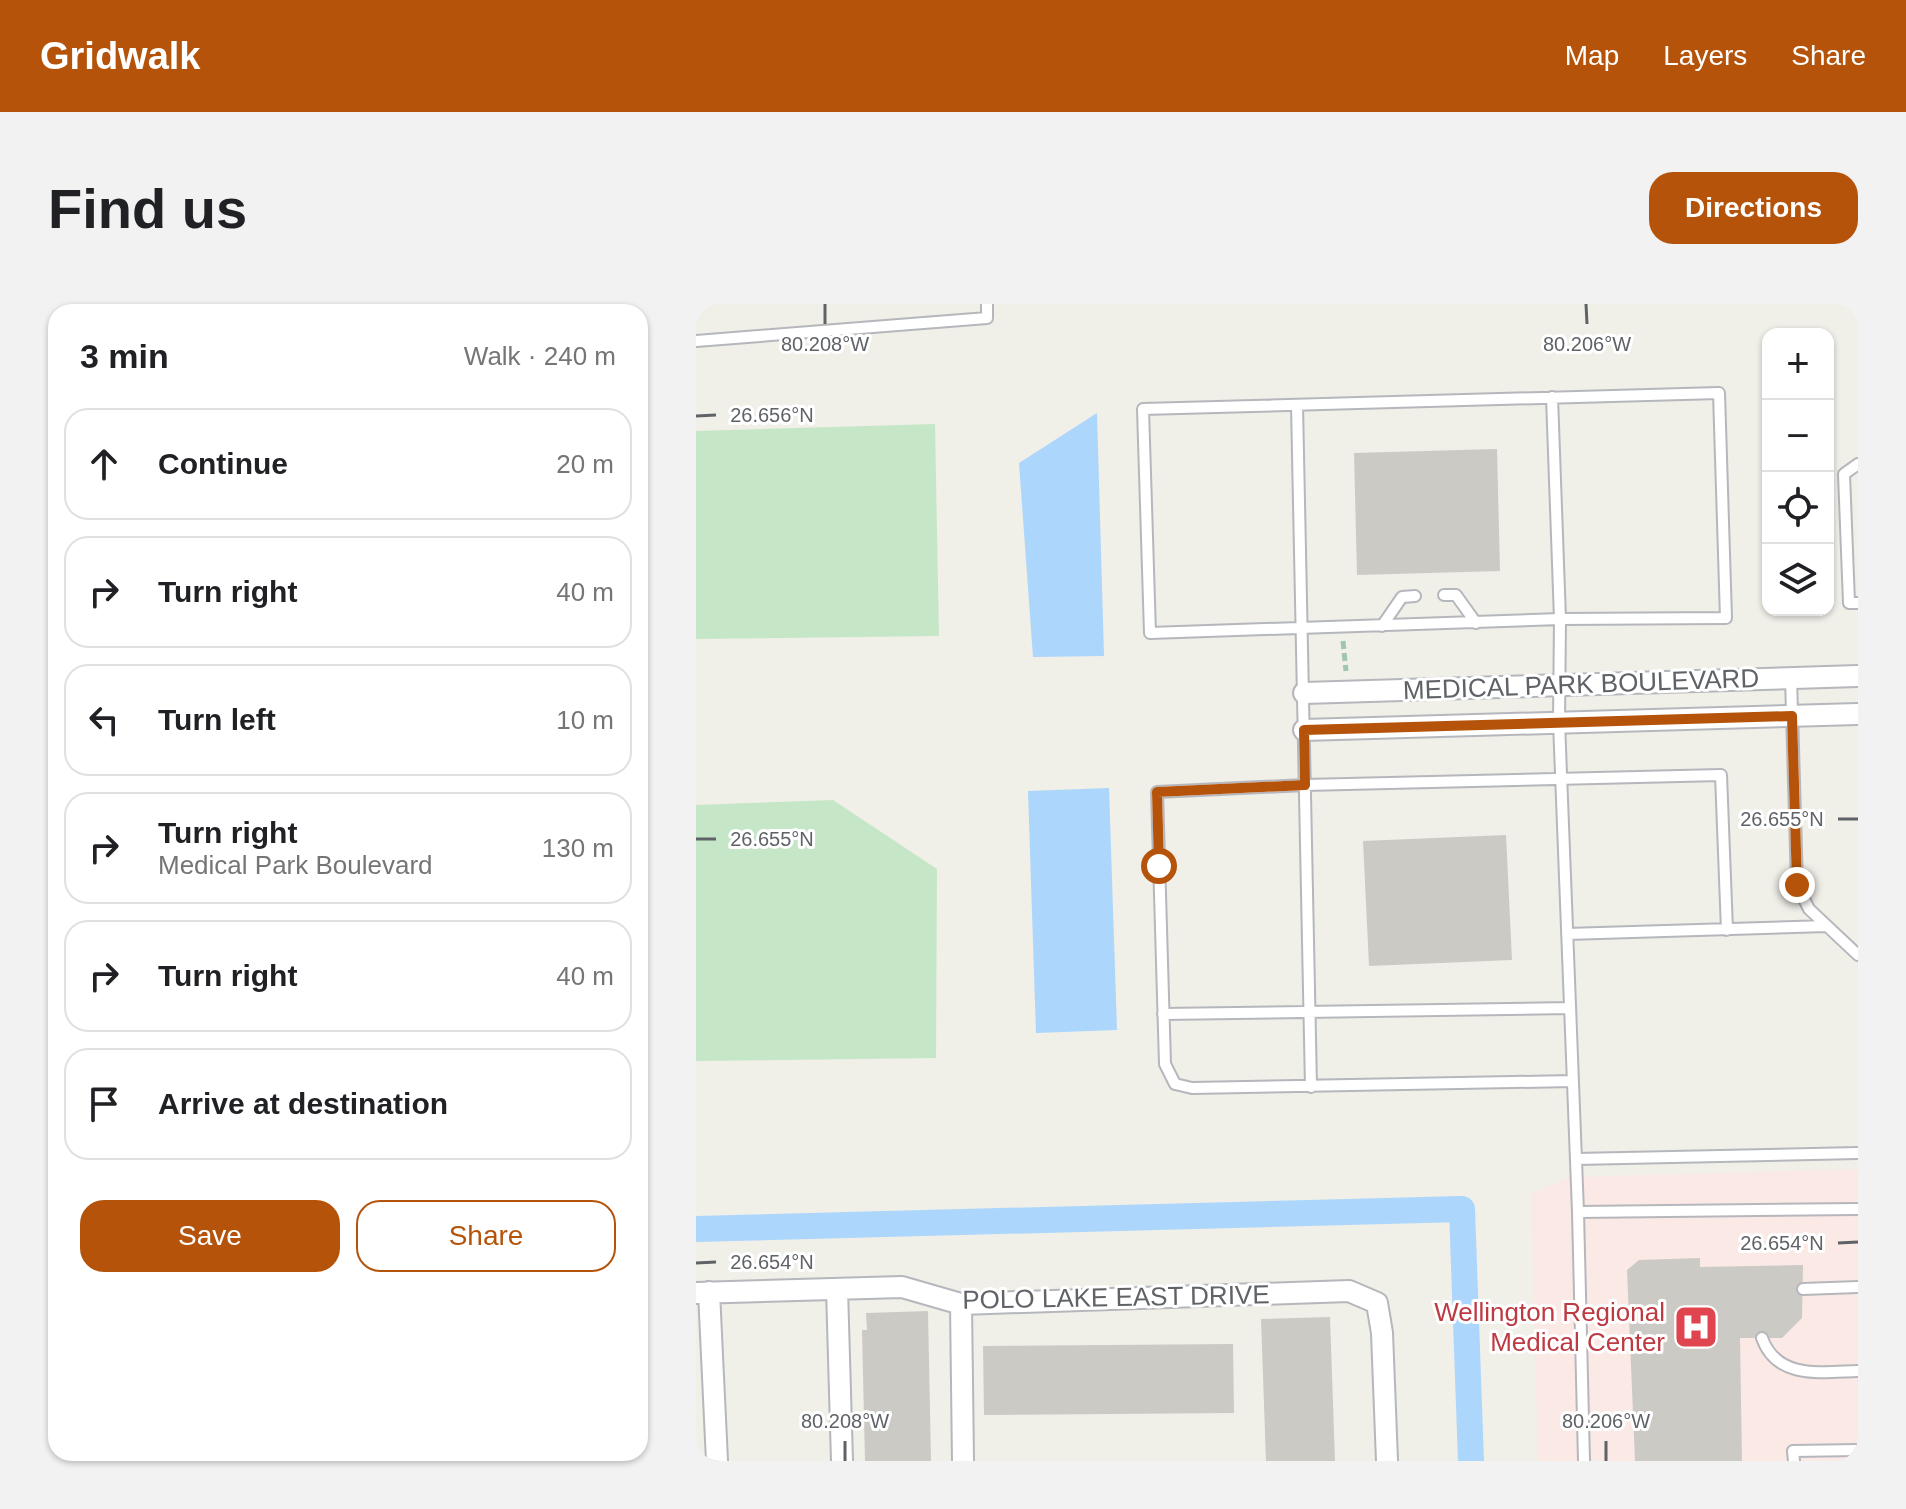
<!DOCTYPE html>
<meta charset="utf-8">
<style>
body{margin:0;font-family:Helvetica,sans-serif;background:#f2f2f2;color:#202124}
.controls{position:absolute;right:24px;top:24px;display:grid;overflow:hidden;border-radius:16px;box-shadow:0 2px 6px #0004}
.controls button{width:72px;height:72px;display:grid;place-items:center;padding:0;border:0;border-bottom:2px solid #e0e0e0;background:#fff;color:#202124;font:40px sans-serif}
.stop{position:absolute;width:24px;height:24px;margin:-18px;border:6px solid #b45309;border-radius:50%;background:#fff}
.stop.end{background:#b45309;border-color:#fff;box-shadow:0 2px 8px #0008}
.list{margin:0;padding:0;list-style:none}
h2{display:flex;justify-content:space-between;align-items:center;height:104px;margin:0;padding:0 32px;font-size:34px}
h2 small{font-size:26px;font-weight:400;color:#757577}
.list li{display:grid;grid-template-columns:52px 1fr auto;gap:24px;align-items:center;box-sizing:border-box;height:112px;margin:0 16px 16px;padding:0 16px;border:2px solid #e0e0e0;border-radius:24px}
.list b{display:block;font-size:30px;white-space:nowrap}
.list p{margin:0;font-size:26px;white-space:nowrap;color:#757577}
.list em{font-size:26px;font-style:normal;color:#757577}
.actions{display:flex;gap:16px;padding:24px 32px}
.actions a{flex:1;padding:18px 0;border:2px solid #b45309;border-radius:24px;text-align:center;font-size:28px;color:#b45309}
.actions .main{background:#b45309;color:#fff}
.icon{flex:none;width:44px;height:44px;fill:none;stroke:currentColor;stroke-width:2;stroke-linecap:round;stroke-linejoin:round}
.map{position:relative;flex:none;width:1162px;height:1157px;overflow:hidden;border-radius:24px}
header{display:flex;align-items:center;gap:48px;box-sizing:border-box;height:112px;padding:0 40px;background:#b45309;color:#fff}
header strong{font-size:38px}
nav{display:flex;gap:44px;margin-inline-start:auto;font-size:28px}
.intro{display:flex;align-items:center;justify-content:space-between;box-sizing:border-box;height:192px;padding:0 48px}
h1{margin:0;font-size:56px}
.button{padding:20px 36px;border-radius:24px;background:#b45309;color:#fff;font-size:28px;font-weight:700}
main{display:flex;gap:48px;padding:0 48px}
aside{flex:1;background:#fff;border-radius:24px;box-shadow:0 2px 6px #0004}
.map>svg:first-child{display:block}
.medical{fill:#fbe9e6}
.green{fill:#c6e7c7}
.water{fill:#acd6fc}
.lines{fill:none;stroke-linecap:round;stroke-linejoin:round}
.canal{stroke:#acd6fc;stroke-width:26}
.building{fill:#cccac4}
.lane-casing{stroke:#b5b7bc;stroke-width:14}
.street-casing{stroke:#b5b7bc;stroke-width:24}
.path{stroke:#9fc7ad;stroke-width:5;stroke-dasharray:8 4;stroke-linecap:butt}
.lane{stroke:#fff;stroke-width:10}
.street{stroke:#fff;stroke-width:20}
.route{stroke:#b45309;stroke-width:10}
.ticks{fill:none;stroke:#5f6267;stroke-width:3}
.labels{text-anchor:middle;stroke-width:6;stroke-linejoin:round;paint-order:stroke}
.street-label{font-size:26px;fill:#5f6267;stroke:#fff}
.health-label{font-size:26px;fill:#be3a42;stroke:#fff;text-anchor:end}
.ticks-label{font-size:20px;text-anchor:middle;fill:#5f6267;stroke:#fff;stroke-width:6;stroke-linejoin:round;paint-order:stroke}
</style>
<header>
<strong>Gridwalk</strong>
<nav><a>Map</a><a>Layers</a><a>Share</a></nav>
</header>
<div class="intro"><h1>Find us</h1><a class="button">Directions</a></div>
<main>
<aside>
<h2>3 min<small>Walk · 240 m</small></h2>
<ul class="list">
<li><svg class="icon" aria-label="ahead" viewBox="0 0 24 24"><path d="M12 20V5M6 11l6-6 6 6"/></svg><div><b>Continue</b></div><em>20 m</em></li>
<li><svg class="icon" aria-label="right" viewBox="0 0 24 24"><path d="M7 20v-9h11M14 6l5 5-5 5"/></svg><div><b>Turn right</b></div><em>40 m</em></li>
<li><svg class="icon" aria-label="left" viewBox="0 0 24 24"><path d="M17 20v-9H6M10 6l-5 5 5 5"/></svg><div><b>Turn left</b></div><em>10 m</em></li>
<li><svg class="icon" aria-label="right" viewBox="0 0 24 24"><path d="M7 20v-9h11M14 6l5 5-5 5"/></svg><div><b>Turn right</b><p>Medical Park Boulevard</p></div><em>130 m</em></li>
<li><svg class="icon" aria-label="right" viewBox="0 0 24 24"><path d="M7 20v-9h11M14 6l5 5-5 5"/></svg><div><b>Turn right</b></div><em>40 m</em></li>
<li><svg class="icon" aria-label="arrive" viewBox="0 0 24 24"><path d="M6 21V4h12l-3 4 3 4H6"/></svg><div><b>Arrive at destination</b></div></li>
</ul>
<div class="actions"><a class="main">Save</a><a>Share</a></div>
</aside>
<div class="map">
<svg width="1162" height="1157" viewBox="0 0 1162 1157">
<rect width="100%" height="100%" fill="#f0efe8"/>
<path class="medical" d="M1162,865V1157H842L835,889L875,873Z"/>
<path class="green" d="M239,120L243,332L0,335V127Z
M137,496L241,565L240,754L0,757V501Z"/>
<path class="water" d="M401,109L408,352L337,353L323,159Z
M413,484L421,726L340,729L332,487Z"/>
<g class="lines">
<path class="canal" d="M0,925L766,905L775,1157"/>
</g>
<path class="building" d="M801,145L804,267L661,271L658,149Z
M810,531L816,656L673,662L667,537Z
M1004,954V963L1107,961L1106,1014L1086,1034H1044L1046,1157H939L931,966L943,956Z
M232,1007L235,1157H169L166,1026H171L170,1009Z
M634,1013L639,1157H570L565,1015Z
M537,1040L538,1109L288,1111L287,1042Z"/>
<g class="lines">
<g class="lane-casing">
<path id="lane" d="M0,37L291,14V0
M1023,89L1030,314L864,315L454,329L447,105Z
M856,93L864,315L863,418L882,908
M601,101L615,783
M1162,160L1148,170L1153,299H1162
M748,291H760L780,319
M686,322L706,293L719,292
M1095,374L1101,581L1113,605L1162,651
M871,630L1131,622
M467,710L874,704
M876,777L496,784L479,780L469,760L461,488L609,481L1025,471L1031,626
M880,855L1162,849
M1107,985L1162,983
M1066,1034C1081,1076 1125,1068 1162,1067
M888,1157L882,908L1162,905
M1098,1157L1097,1147L1162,1146"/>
</g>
<g class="street-casing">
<path id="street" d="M608,389L1162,372
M608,426L1162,410
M141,985L146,1157
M13,988L21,1157
M0,989L206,983L265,1000L653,987L681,999L686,1029L691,1157
M265,1000L267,1157"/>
</g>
<path class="path" d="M647,337L650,367"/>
<use href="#lane" class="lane"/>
<use href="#street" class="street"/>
</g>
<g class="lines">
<path class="route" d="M463,562L461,488L609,481L608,426L1096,412L1101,581"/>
</g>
<path class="ticks" d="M129,0V20M890,0L891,20M0,112L20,111M1142,515H1162M0,535H20M1142,939L1162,938M0,959L20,958M149,1137V1157M910,1137V1157"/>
<defs>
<g id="hospital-square" transform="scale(2.3)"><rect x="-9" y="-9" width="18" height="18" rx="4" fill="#e0444e" stroke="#fff"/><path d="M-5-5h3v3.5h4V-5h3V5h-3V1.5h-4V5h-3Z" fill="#fff"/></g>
</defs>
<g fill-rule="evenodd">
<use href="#hospital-square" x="1000" y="1023"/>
</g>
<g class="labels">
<g class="street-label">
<text transform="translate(885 380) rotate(-2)" y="9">MEDICAL PARK BOULEVARD</text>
<text transform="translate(420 993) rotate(-1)" y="9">POLO LAKE EAST DRIVE</text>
</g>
<g class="health-label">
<text x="969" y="1017">Wellington Regional<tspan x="969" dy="30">Medical Center</tspan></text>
</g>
</g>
<g class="ticks-label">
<text x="129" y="47">80.208°W</text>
<text x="891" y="47">80.206°W</text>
<text x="76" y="118">26.656°N</text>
<text x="1086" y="522">26.655°N</text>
<text x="76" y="542">26.655°N</text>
<text x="1086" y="946">26.654°N</text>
<text x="76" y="965">26.654°N</text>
<text x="149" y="1124">80.208°W</text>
<text x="910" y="1124">80.206°W</text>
</g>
</svg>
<div class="controls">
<button>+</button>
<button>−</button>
<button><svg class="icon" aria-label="locate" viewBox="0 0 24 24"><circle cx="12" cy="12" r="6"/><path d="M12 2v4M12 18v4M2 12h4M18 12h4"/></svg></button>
<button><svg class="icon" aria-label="layers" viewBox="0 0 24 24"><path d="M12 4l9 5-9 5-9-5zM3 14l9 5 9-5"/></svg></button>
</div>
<div class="stop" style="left:463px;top:562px"></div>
<div class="stop end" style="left:1101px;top:581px"></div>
</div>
</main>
